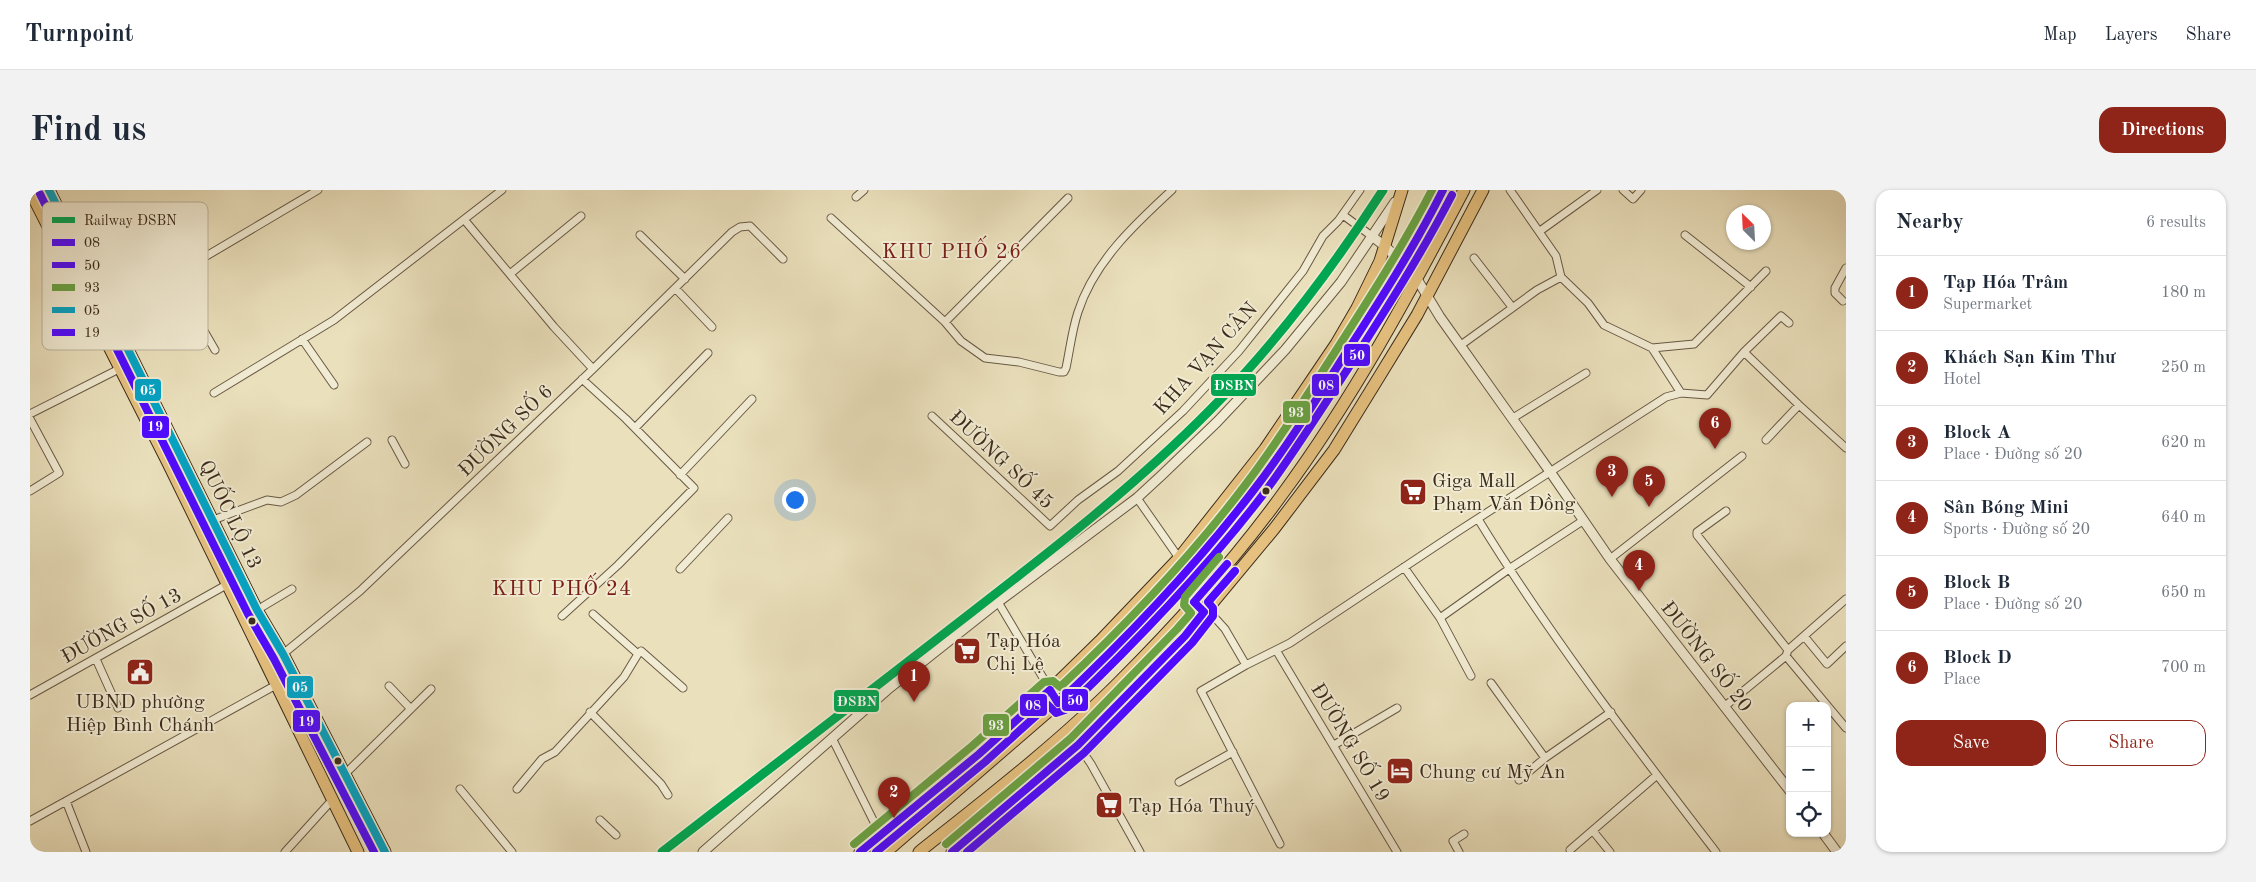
<!DOCTYPE html>
<meta charset="utf-8">
<style>
body{margin:0;font-family:"Old Standard TT",serif;background:#f2f2f3;color:#1f2937}
.controls{position:absolute;right:15px;bottom:15px;display:grid;overflow:hidden;border-radius:10px;box-shadow:0 1px 4px #0004}
.controls button{width:45px;height:45px;display:grid;place-items:center;padding:0;border:0;border-bottom:1px solid #e0e1e3;background:#fff;color:#1f2937;font:25px sans-serif}
.compass{position:absolute;left:1696px;top:15px;width:45px;height:45px;border-radius:50%;background:#fff;box-shadow:0 1px 4px #0004;rotate:336deg}
.you{position:absolute;left:764px;top:309px;width:18px;height:18px;margin:-12px;border:4px solid #fff;border-radius:50%;background:#1a73e8;box-shadow:0 0 0 8px #1a73e833}
.badge{display:grid;place-items:center;width:32px;height:32px;border-radius:50%;background:#8f2418;color:#fff;font-size:16px;font-weight:700}
.pin{position:absolute;translate:-50% -41px;filter:drop-shadow(0 1px 2px #0008)}
.pin::after{content:'';position:absolute;top:26px;width:18px;height:15px;background:inherit;clip-path:polygon(0 0,100% 0,50% 100%)}
.list{margin:0;padding:0;list-style:none}
h2{display:flex;justify-content:space-between;align-items:center;height:65px;margin:0;padding:0 20px;font-size:21px}
h2 small{font-size:16px;font-weight:400;color:#747a83}
.list li{display:grid;grid-template-columns:32px 1fr auto;gap:15px;align-items:center;box-sizing:border-box;height:75px;padding:0 20px;border-top:1px solid #e0e1e3}
.list b{display:block;font-size:19px;white-space:nowrap}
.list p{margin:0;font-size:16px;white-space:nowrap;color:#747a83}
.list em{font-size:16px;font-style:normal;color:#747a83}
.actions{display:flex;gap:10px;padding:15px 20px}
.actions a{flex:1;padding:11px 0;border:1px solid #8f2418;border-radius:15px;text-align:center;font-size:18px;color:#8f2418}
.actions .main{background:#8f2418;color:#fff}
.icon{flex:none;width:28px;height:28px;fill:none;stroke:currentColor;stroke-width:2;stroke-linecap:round;stroke-linejoin:round}
.map{position:relative;flex:none;width:1816px;height:662px;overflow:hidden;border-radius:15px}
header{display:flex;align-items:center;gap:30px;box-sizing:border-box;height:70px;padding:0 25px;background:#fff;border-bottom:1px solid #e0e1e3}
header strong{font-size:24px}
nav{display:flex;gap:28px;margin-inline-start:auto;font-size:18px}
.intro{display:flex;align-items:center;justify-content:space-between;box-sizing:border-box;height:120px;padding:0 30px}
h1{margin:0;font-size:35px}
.button{padding:12px 22px;border-radius:15px;background:#8f2418;color:#fff;font-size:18px;font-weight:700}
main{display:flex;gap:30px;padding:0 30px}
aside{flex:1;background:#fff;border-radius:15px;box-shadow:0 1px 4px #0004}
.map>svg:first-child{display:block}
.lines{fill:none;stroke-linecap:round;stroke-linejoin:round}
.minor-casing{stroke:#685944;stroke-width:9}
.tertiary-casing{stroke:#685944;stroke-width:11}
.primary-casing{stroke:#3c2c1c;stroke-width:13}
.trunk-casing{stroke:#3c2c1c;stroke-width:13}
.minor{stroke:#f1ebd3;stroke-width:7}
.tertiary{stroke:#f1ebd3;stroke-width:9}
.primary{stroke:#e5c07e;stroke-width:11}
.trunk{stroke:#e5c07e;stroke-width:11}
.bus-1-casing{stroke:#f1ebd3;stroke-width:11}
.bus-2-casing{stroke:#f1ebd3;stroke-width:11}
.bus-3-casing{stroke:#f1ebd3;stroke-width:11}
.bus-4-casing{stroke:#f1ebd3;stroke-width:11}
.bus-5-casing{stroke:#f1ebd3;stroke-width:11}
.bus-1{stroke:#4f0aff;stroke-width:8}
.bus-2{stroke:#4f0aff;stroke-width:8}
.bus-3{stroke:#6aa243;stroke-width:8}
.bus-4{stroke:#03a3c5;stroke-width:8}
.bus-5{stroke:#4f0aff;stroke-width:8}
.rail-1-casing{stroke:#f1ebd3;stroke-width:12}
.rail-1{stroke:#00a651;stroke-width:9}
.bus-dot{fill:#3c2c1c;stroke:#f1ebd3;stroke-width:2}
.labels{text-anchor:middle;stroke-width:4;stroke-linejoin:round;paint-order:stroke}
.street-label{font-size:20px;fill:#3c2c1c;stroke:#f1ebd3}
.poi-label{font-size:20px;fill:#3c2c1c;stroke:#f1ebd3;text-anchor:start}
.neighbourhood-label{font-size:21px;letter-spacing:1px;fill:#7a1f14;stroke:#f1ebd3}
.key{fill:#f1ebd3;stroke:#bbb29c;stroke-width:1}
.key-label{font-size:14px;fill:#3c2c1c}
.line-badge{stroke:#f1ebd3;stroke-width:2}
.badge-label{font-size:14px;text-anchor:middle;font-weight:bold;fill:#fff}
</style>
<header>
<strong>Turnpoint</strong>
<nav><a>Map</a><a>Layers</a><a>Share</a></nav>
</header>
<div class="intro"><h1>Find us</h1><a class="button">Directions</a></div>
<main>
<div class="map">
<svg width="1816" height="662" viewBox="0 0 1816 662">
<rect width="100%" height="100%" fill="#eae0bc"/>
<filter id="stains"><feTurbulence type="fractalNoise" baseFrequency=".004" numOctaves="4"/><feColorMatrix values="0 0 0 0 .2 0 0 0 0 .09 0 0 0 0 .02 0 0 0 .5 -.17"/></filter>
<radialGradient id="worn" r=".72"><stop offset=".6" stop-color="#630" stop-opacity="0"/><stop offset="1" stop-color="#630" stop-opacity=".3"/></radialGradient>
<g class="lines">
<g class="minor-casing">
<path id="minor" d="M1480,0L1526,66L1531,87L1558,113L1574,135L1622,158L1664,154L1736,81
M1593,0L1603,9L1611,0
M826,7L834,0
M1313,25L1343,47
M801,28L915,132L931,151L955,168L989,172L1029,182H1034L1036,178C1040,159 1042,140 1048,122C1064,72 1104,35 1142,0
M437,33L524,137L563,179
M1510,41L1567,0
M610,45L655,89
M1655,45L1721,97
M1444,68L1482,117
M480,84L551,26
M143,87L185,160
M646,99L682,137
M1813,111L1805,103V98L1816,78
M80,123L288,0
M915,132L1038,8
M272,149L304,195
M1431,155L1507,100L1531,87
M1622,158L1651,203
M1714,162L1769,215L1816,258
M184,203L304,130L472,0
M0,224L89,179
M902,226L1020,336L1048,310L1088,281L1153,221L1209,161L1273,81L1293,46L1308,31L1330,0
M1483,228L1556,183
M0,229L29,283L0,301
M605,238L678,163
M362,250L375,274
M1736,250L1769,215
M650,285L722,209
M1107,308L1149,368
M1696,321L1667,342V345L1758,460
M1448,329C1519,445 1603,554 1686,662
M183,330L237,310L251,312L266,305L337,252
M1580,369L1712,266
M1374,377L1410,428L1441,486
M650,379L698,328
M968,412L1028,513
M1164,412L1186,429L1195,439L1216,475
M227,420L262,399
M532,426L588,375L664,298L596,229L552,189
M1410,428L1479,379L1554,330
M1774,446L1797,474L1816,456
M1246,460L1367,662
M611,461L653,498
M253,464L330,401L563,179L702,42L710,37L720,36L753,69
M1756,466L1816,538
M66,469L88,518
M1461,493L1515,568L1581,522
M359,496L380,518
M0,505L198,394
M1694,517L1756,466L1758,460L1816,409
M560,522L631,594L638,605
M802,548L845,634L848,648
M1048,555L1061,574L1110,662
M1304,555L1367,518
M315,584L401,499
M1489,590L1515,568
M1149,592L1203,562
M430,599L482,662
M487,599L512,569L525,562L594,487L608,464L563,424
M36,611L56,662
M570,630L586,645
M0,631L246,495
M1563,641L1580,662
M1250,654L1171,501L1216,475L1260,453L1427,342L1636,207L1651,203L1677,205L1714,162L1751,126L1759,133
M1540,660L1627,585
M255,662L303,609
M1429,662L1423,651L1434,644"/>
</g>
<g class="tertiary-casing">
<path id="tertiary" d="M1343,47L1356,57L1387,89L1410,127L1521,283L1580,369L1760,601
M1793,643L1807,662
M673,662L857,500L968,412L1107,308L1133,284L1187,232L1255,160L1311,92L1365,12"/>
</g>
<g class="primary-casing">
<path id="primary" d="M830,662L949,564L1020,500L1070,451L1149,368L1235,259L1306,154L1327,118L1350,71L1372,0
M922,662L1048,555L1155,446L1244,339L1304,260L1349,187L1387,125L1453,0"/>
</g>
<g class="trunk-casing">
<path id="trunk" d="M19,0L227,420L253,464L355,662
M0,1L138,273L328,662
M856,662L1028,513L1074,470L1170,366L1249,266L1367,85L1395,37L1413,0
M889,662C957,608 1027,554 1088,493C1146,435 1203,372 1251,306C1322,210 1379,105 1434,0"/>
</g>
<use href="#minor" class="minor"/>
<use href="#tertiary" class="tertiary"/>
<use href="#primary" class="primary"/>
<use href="#trunk" class="trunk"/>
<g class="bus-1-casing">
<path id="bus-1" d="M830,662L949,564L1020,500L1028,513C1098,447 1164,378 1223,301C1256,258 1285,212 1314,166C1349,112 1384,58 1413,0
M922,662L1048,555L1155,446L1174,422L1164,412L1197,374"/>
</g>
<g class="bus-2-casing">
<path id="bus-2" d="M846,662L955,572L1018,515L1026,523L1035,520C1105,453 1173,383 1232,306C1264,263 1292,218 1321,174C1357,118 1392,63 1422,5
M937,662L1054,563L1162,453L1183,426V418L1178,412L1205,381"/>
</g>
<g class="bus-3-casing">
<path id="bus-3" d="M824,654L942,556L1014,492L1023,491L1030,497C1097,434 1161,367 1216,294C1248,252 1276,207 1305,162C1339,109 1373,56 1402,0
M916,654L1041,548L1147,439L1161,423L1154,415L1155,407L1189,367"/>
</g>
<g class="bus-4-casing">
<path id="bus-4" d="M19,0L227,420L253,464L355,662"/>
</g>
<g class="bus-5-casing">
<path id="bus-5" d="M10,4L218,424L244,469L344,662"/>
</g>
<use href="#bus-1" class="bus-1"/>
<use href="#bus-2" class="bus-2"/>
<use href="#bus-3" class="bus-3"/>
<use href="#bus-4" class="bus-4"/>
<use href="#bus-5" class="bus-5"/>
<g class="rail-1-casing">
<path id="rail-1" d="M632,662C722,592 812,523 902,453C997,379 1094,307 1179,221C1246,154 1302,79 1353,0"/>
</g>
<use href="#rail-1" class="rail-1"/>
</g>
<defs>
<g id="supermarket-square" transform="scale(1.4375)"><rect x="-9" y="-9" width="18" height="18" rx="4" fill="#8f2418" stroke="#f1ebd3"/><path d="M-6-5.5h2.5l.6 2H6L4.5 2H-2.5L-4.4-4H-6ZM-1.5 3.2a1.3 1.3 0 1 0 .1 0ZM3 3.2a1.3 1.3 0 1 0 .1 0Z" fill="#fff"/></g>
<g id="civic-square" transform="scale(1.4375)"><rect x="-9" y="-9" width="18" height="18" rx="4" fill="#8f2418" stroke="#f1ebd3"/><path d="M-.6-6.5H3V-4.5H.6V-3L4-1V1h2V6H-6V1h2V-1L-.6-3ZM-1.2 2.5V6h2.4V2.5Z" fill="#fff"/></g>
<g id="hotel-square" transform="scale(1.4375)"><rect x="-9" y="-9" width="18" height="18" rx="4" fill="#8f2418" stroke="#f1ebd3"/><path d="M-6-4.5h1.5V1H6V5H4.5V3h-9V5H-6ZM-4 0a1.8 1.8 0 1 1 3.6 0ZM.5 0V-2.5h3Q6-2.5 6 0Z" fill="#fff"/></g>
</defs>
<g fill-rule="evenodd">
<use href="#supermarket-square" x="1383" y="302"/>
<use href="#supermarket-square" x="937" y="461"/>
<use href="#civic-square" x="110" y="482"/>
<use href="#hotel-square" x="1370" y="581"/>
<use href="#supermarket-square" x="1079" y="615"/>
</g>
<g class="bus-dot">
<circle cx="1236" cy="301" r="4.5"/>
<circle cx="222" cy="431" r="4.5"/>
<circle cx="308" cy="571" r="4.5"/>
</g>
<g class="labels">
<g class="street-label">
<text transform="translate(1175 168) rotate(-48)" y="7">KHA VẠN CÂN</text>
<text transform="translate(475 240) rotate(-44)" y="7">ĐƯỜNG SỐ 6</text>
<text transform="translate(972 269) rotate(43)" y="7">ĐƯỜNG SỐ 45</text>
<text transform="translate(201 324) rotate(64)" y="7">QUỐC LỘ 13</text>
<text transform="translate(91 435) rotate(-29)" y="7">ĐƯỜNG SỐ 13</text>
<text transform="translate(1677 466) rotate(52)" y="7">ĐƯỜNG SỐ 20</text>
<text transform="translate(1321 552) rotate(59)" y="7">ĐƯỜNG SỐ 19</text>
</g>
<g class="poi-label">
<text x="1402" y="297">Giga Mall<tspan x="1402" dy="23">Phạm Văn Đồng</tspan></text>
<text x="956" y="457">Tạp Hóa<tspan x="956" dy="23">Chị Lệ</tspan></text>
<text x="110" y="518" text-anchor="middle">UBND phường<tspan x="110" dy="23">Hiệp Bình Chánh</tspan></text>
<text x="1389" y="588">Chung cư Mỹ An</text>
<text x="1098" y="622">Tạp Hóa Thuý</text>
</g>
<g class="neighbourhood-label">
<text x="922" y="68">KHU PHỐ 26</text>
<text x="532" y="405">KHU PHỐ 24</text>
</g>
</g>
<rect x="12" y="12" width="166" height="148" rx="8" class="key"/>
<rect x="22" y="27" width="23" height="6" fill="#00a651"/>
<rect x="22" y="49" width="23" height="7" fill="#4f0aff"/>
<rect x="22" y="72" width="23" height="6" fill="#4f0aff"/>
<rect x="22" y="94" width="23" height="7" fill="#6aa243"/>
<rect x="22" y="117" width="23" height="6" fill="#03a3c5"/>
<rect x="22" y="139" width="23" height="7" fill="#4f0aff"/>
<g class="key-label">
<text x="54" y="35">Railway ĐSBN</text>
<text x="54" y="57">08</text>
<text x="54" y="80">50</text>
<text x="54" y="102">93</text>
<text x="54" y="125">05</text>
<text x="54" y="147">19</text>
</g>
<g class="line-badge">
<rect x="1313" y="153" width="28" height="24" rx="5" fill="#4f0aff"/>
<rect x="1281" y="183" width="29" height="24" rx="5" fill="#4f0aff"/>
<rect x="1180" y="183" width="47" height="24" rx="5" fill="#00a651"/>
<rect x="104" y="188" width="28" height="24" rx="5" fill="#03a3c5"/>
<rect x="1252" y="210" width="29" height="24" rx="5" fill="#6aa243"/>
<rect x="111" y="225" width="29" height="24" rx="5" fill="#4f0aff"/>
<rect x="256" y="485" width="28" height="24" rx="5" fill="#03a3c5"/>
<rect x="1031" y="498" width="28" height="24" rx="5" fill="#4f0aff"/>
<rect x="803" y="499" width="47" height="24" rx="5" fill="#00a651"/>
<rect x="989" y="503" width="29" height="24" rx="5" fill="#4f0aff"/>
<rect x="262" y="519" width="29" height="24" rx="5" fill="#4f0aff"/>
<rect x="952" y="523" width="28" height="24" rx="5" fill="#6aa243"/>
</g>
<g class="badge-label">
<text x="1327" y="170">50</text>
<text x="1296" y="200">08</text>
<text x="1204" y="200">ĐSBN</text>
<text x="118" y="205">05</text>
<text x="1266" y="227">93</text>
<text x="125" y="241">19</text>
<text x="270" y="502">05</text>
<text x="1045" y="515">50</text>
<text x="827" y="516">ĐSBN</text>
<text x="1003" y="520">08</text>
<text x="276" y="536">19</text>
<text x="966" y="540">93</text>
</g>
<rect width="100%" height="100%" filter="url(#stains)"/>
<rect width="100%" height="100%" fill="url(#worn)"/>
</svg>
<div class="controls">
<button>+</button>
<button>−</button>
<button><svg class="icon" aria-label="locate" viewBox="0 0 24 24"><circle cx="12" cy="12" r="6"/><path d="M12 2v4M12 18v4M2 12h4M18 12h4"/></svg></button>
</div>
<svg class="compass" viewBox="-18 -18 36 36"><path d="M0-13l5 13h-10z" fill="#e53935"/><path d="M0 13l5-13h-10z" fill="#747a83"/></svg>
<div class="you"></div>
<div class="pin badge" style="left:884px;top:512px">1</div>
<div class="pin badge" style="left:864px;top:628px">2</div>
<div class="pin badge" style="left:1582px;top:307px">3</div>
<div class="pin badge" style="left:1609px;top:401px">4</div>
<div class="pin badge" style="left:1619px;top:317px">5</div>
<div class="pin badge" style="left:1685px;top:259px">6</div>
</div>
<aside>
<h2>Nearby<small>6 results</small></h2>
<ul class="list">
<li><span class="badge">1</span><div><b>Tạp Hóa Trâm</b><p>Supermarket</p></div><em>180 m</em></li>
<li><span class="badge">2</span><div><b>Khách Sạn Kim Thư</b><p>Hotel</p></div><em>250 m</em></li>
<li><span class="badge">3</span><div><b>Block A</b><p>Place · Đường số 20</p></div><em>620 m</em></li>
<li><span class="badge">4</span><div><b>Sân Bóng Mini</b><p>Sports · Đường số 20</p></div><em>640 m</em></li>
<li><span class="badge">5</span><div><b>Block B</b><p>Place · Đường số 20</p></div><em>650 m</em></li>
<li><span class="badge">6</span><div><b>Block D</b><p>Place</p></div><em>700 m</em></li>
</ul>
<div class="actions"><a class="main">Save</a><a>Share</a></div>
</aside>
</main>
